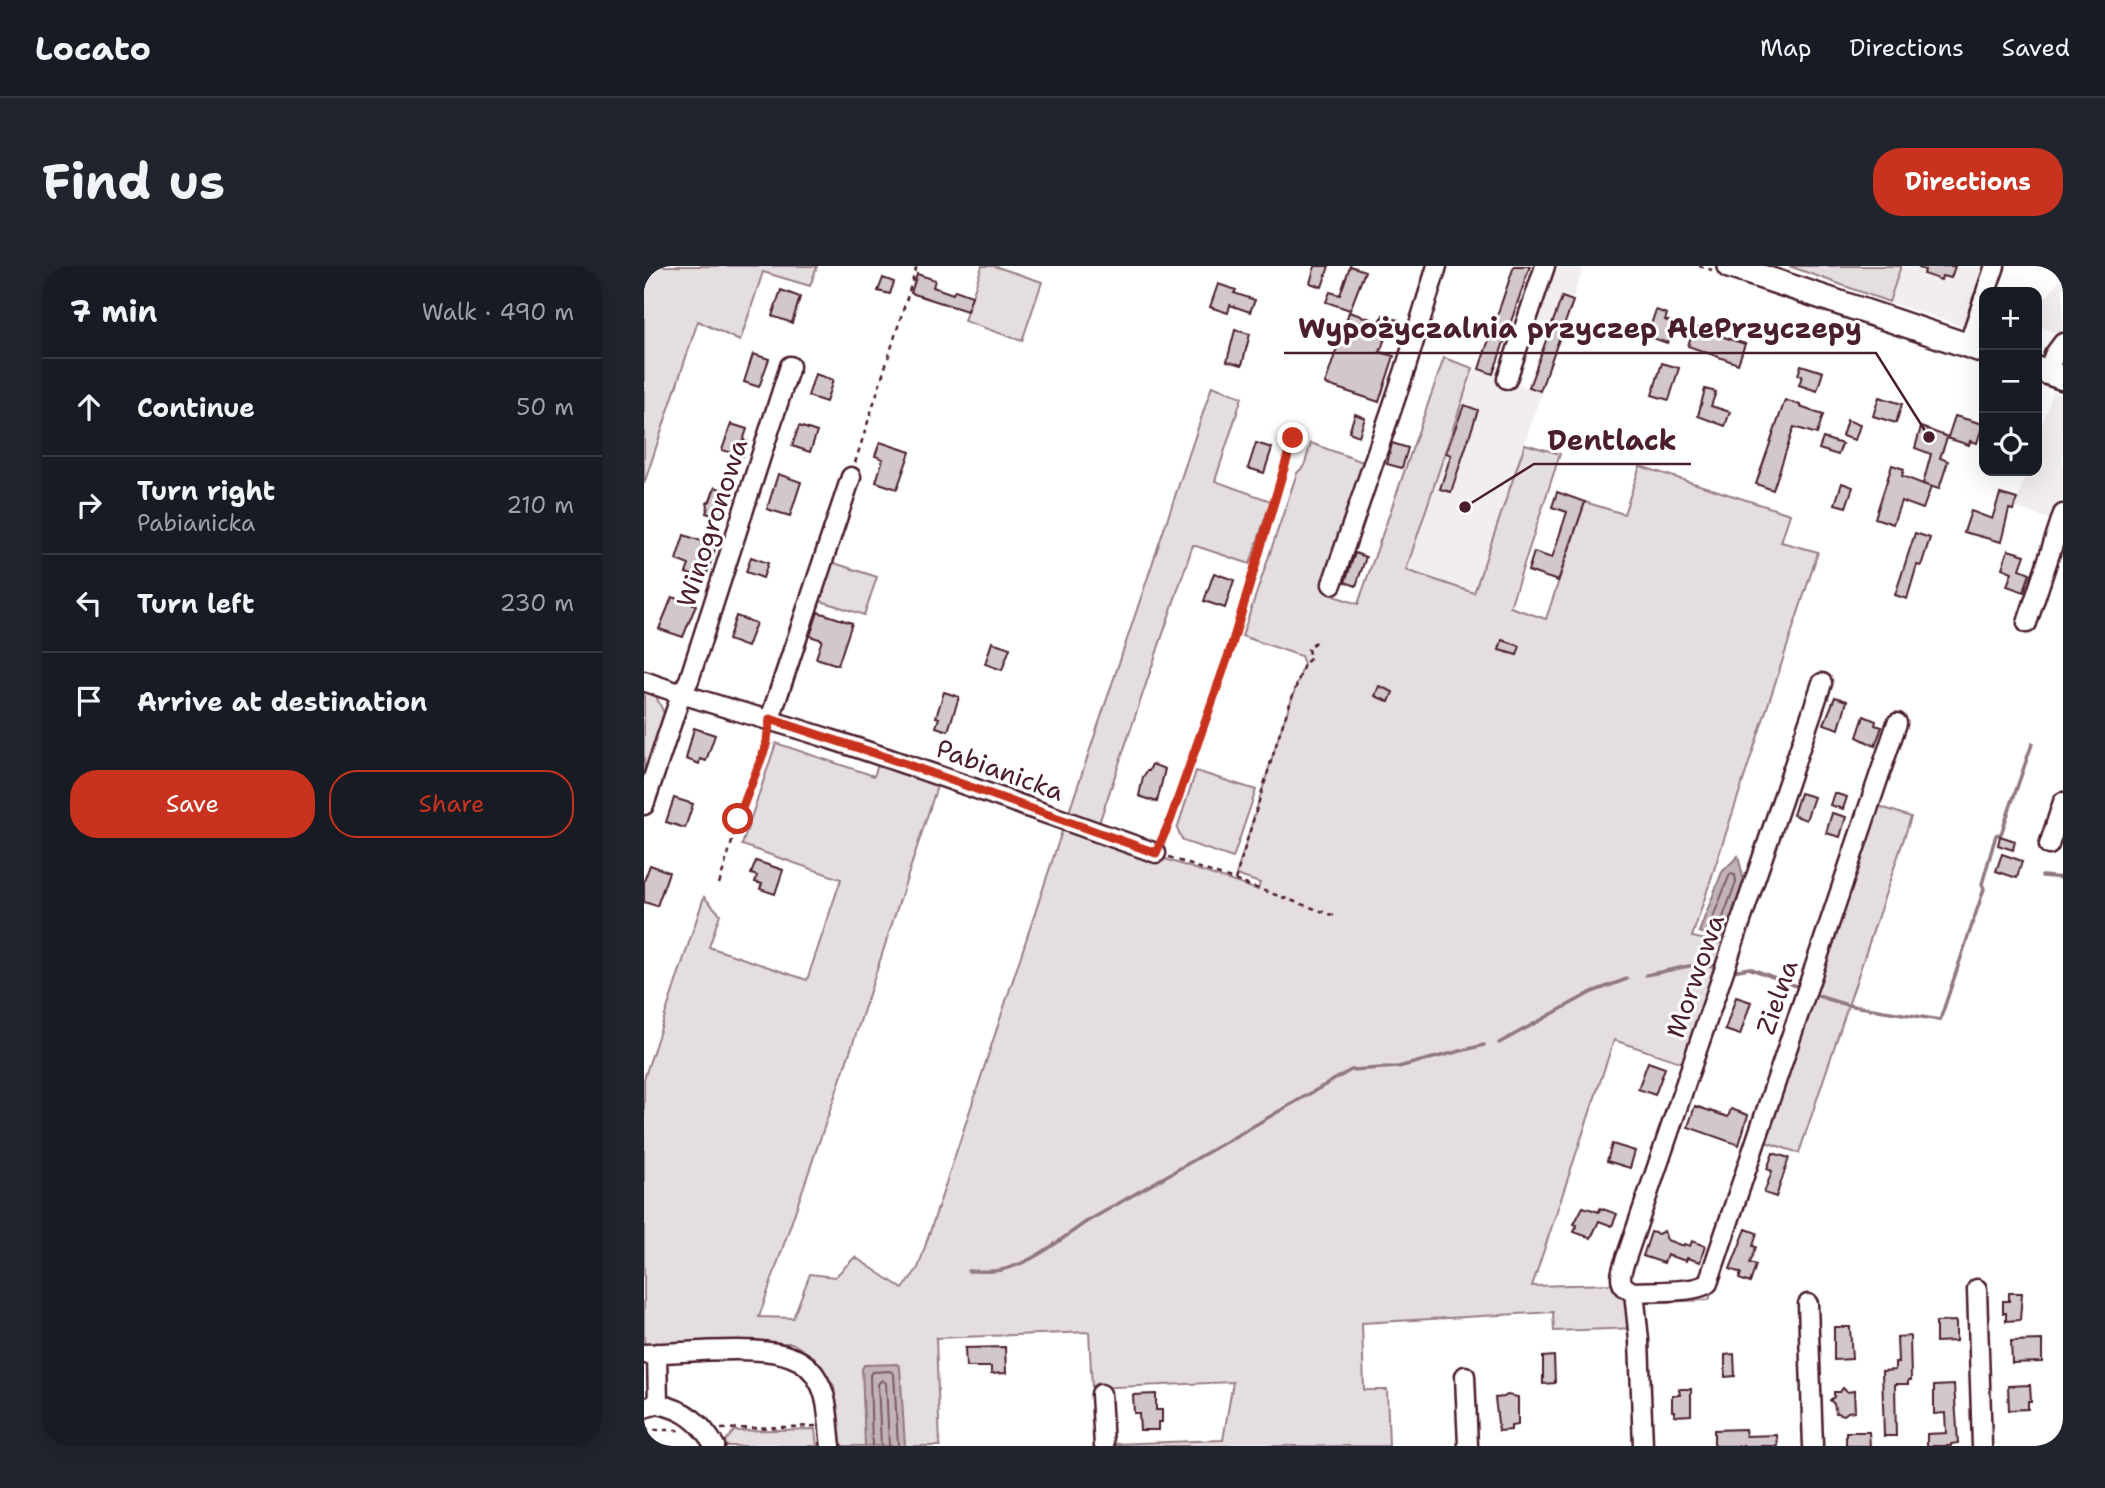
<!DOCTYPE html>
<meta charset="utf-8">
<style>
body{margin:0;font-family:"Shantell Sans",sans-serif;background:#20242c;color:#f1f3f6}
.controls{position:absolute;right:21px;top:21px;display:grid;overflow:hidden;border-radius:14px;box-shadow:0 7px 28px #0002}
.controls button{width:63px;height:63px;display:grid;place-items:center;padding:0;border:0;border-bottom:2px solid #363941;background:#171b24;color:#f1f3f6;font:35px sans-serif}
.stop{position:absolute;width:21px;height:21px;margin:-16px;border:5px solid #c8321e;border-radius:50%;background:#fff}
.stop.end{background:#c8321e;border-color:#fff;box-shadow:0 2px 7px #0008}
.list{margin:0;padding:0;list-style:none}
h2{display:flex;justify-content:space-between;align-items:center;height:91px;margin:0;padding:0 28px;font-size:30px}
h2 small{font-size:23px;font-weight:400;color:#9ea1a6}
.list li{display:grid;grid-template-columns:46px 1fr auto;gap:21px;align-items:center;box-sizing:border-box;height:98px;padding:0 28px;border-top:2px solid #363941}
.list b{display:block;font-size:26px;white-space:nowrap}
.list p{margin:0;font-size:23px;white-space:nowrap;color:#9ea1a6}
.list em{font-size:23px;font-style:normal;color:#9ea1a6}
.actions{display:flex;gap:14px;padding:21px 28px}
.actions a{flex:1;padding:16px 0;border:2px solid #c8321e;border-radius:28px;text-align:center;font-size:24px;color:#c8321e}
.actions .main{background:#c8321e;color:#fff}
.icon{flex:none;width:38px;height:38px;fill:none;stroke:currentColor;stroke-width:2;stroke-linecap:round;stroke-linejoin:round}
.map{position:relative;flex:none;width:1419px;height:1180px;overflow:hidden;border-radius:28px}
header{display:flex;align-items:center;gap:42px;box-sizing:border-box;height:98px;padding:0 35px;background:#171b24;border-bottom:2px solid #363941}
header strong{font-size:33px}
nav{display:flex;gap:38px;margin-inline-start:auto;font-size:24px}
.intro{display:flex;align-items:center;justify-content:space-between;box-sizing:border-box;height:168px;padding:0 42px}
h1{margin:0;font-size:49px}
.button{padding:18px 32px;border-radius:28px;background:#c8321e;color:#fff;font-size:24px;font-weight:700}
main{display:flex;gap:42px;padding:0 42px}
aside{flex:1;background:#171b24;border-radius:28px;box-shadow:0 7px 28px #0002}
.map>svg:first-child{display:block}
.built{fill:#f2eeef}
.green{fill:#e5dee0;stroke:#987e86;stroke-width:2}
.water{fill:#c1b3b6;stroke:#91787e;stroke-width:2}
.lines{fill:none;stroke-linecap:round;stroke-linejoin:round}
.shore{stroke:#7a5a63;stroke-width:2}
.stream{stroke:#91787e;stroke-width:3.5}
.building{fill:#d2c7cb;stroke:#4a1f2b;stroke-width:2}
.minor-casing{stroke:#4a1f2b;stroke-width:23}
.major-casing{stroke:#4a1f2b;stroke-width:28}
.path{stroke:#4a1f2b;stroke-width:2.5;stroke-dasharray:5 5;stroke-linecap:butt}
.minor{stroke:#fff;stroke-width:18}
.major{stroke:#fff;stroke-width:23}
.route{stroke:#c8321e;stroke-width:9}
.labels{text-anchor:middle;stroke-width:6;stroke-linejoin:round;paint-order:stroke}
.street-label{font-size:26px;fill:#4a1f2b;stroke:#fff}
.leader{fill:none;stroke:#4a1f2b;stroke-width:2.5}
.callout-dot{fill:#4a1f2b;stroke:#fff;stroke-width:2.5}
.callout-label{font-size:28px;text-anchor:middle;font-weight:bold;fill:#4a1f2b;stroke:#fff;stroke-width:6;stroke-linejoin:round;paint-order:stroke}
</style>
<header>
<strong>Locato</strong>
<nav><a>Map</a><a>Directions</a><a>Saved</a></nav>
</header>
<div class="intro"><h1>Find us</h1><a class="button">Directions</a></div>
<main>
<aside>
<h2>7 min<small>Walk · 490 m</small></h2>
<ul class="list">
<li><svg class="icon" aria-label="ahead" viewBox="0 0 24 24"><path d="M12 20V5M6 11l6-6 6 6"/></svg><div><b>Continue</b></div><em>50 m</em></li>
<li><svg class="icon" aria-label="right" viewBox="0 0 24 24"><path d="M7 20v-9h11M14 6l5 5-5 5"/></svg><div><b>Turn right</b><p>Pabianicka</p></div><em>210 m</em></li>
<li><svg class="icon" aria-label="left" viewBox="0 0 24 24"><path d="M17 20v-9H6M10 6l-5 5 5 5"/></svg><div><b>Turn left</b></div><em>230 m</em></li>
<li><svg class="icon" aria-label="arrive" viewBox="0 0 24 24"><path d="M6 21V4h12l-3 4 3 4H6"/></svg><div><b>Arrive at destination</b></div></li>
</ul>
<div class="actions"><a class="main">Save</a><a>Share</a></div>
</aside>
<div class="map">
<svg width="1419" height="1180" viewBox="0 0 1419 1180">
<rect width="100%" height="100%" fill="#fff"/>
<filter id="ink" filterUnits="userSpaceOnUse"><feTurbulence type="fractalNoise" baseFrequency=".0143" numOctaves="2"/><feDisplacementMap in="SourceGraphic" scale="14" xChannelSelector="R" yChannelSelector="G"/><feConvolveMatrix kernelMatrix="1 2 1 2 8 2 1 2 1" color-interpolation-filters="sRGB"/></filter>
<g filter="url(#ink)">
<path class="built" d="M905,0H940L918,63L887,52Z
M1257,0H1344L1324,62L1245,36Z
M1419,10V63L1413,67L1393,60V42Z
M829,102L898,126L830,328L761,304Z
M1409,126L1419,130V229L1410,255L1371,241L1383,205H1393V176Z"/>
<path class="green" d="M0,0H173L166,20L119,6L96,75L54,55L0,218Z
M338,0H350L398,16L378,75L320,55Z
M1145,0H1257L1245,36Z
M800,92L829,102L762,304L830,327L881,178L916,188L866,341L902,353L941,236L980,248L996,200L1146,248L1137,276L1174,286L1048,671L1082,678L1042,798L970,774L888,1020L969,1018L972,1009L979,1020L1071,1017L1065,1034L991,1037L993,1062L910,1065L909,1046L718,1057L720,1124H743L745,1180H471L470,1178L579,1174L589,1116L448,1122L445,1066L292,1072L296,1180H196L190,1120L170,1091L148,1077L0,1080V813L60,631L76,648L65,681L163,714L197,613L98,579L132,477L230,510L236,493L295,514L209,777L115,1051L149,1052L166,1008L191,1011L211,991L259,1023L274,1002L420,559L614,624L616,617L592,609L636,466L660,398L657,390L598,370L653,207L660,200L667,177L722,197L679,322L690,330L714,338Z
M568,120L598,131L571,215L627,235L606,298L549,279L453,563L423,552Z
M184,295L233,311L220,349L171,333Z
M0,419L8,422L21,449L0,513Z
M552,505L612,524L589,592L539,575L533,563Z
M1232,539L1267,551L1155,887L1119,875Z
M171,1163L173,1180H77L90,1165Z"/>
<path class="water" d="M1094,590L1100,615L1078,674L1055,666L1078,606Z
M253,1098L256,1101L261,1180H221L218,1103L220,1099Z"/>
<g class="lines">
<path class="shore" d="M1086,608L1091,609L1092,616L1075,662L1071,664L1066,659Z
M228,1180L226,1109L228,1106L246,1105L250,1108L254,1180
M237,1180L234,1118L238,1114L242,1117L245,1180"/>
<path class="stream" d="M1398,610L1419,612
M1089,705L1105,702L1155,721
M1002,709L1045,700H1073L1071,704
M1171,729L1203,739L1296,754L1340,623L1338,618L1352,569L1357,568L1388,478
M855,777L948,726L983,713
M324,1005C334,1005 346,1006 357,1004C389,997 416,974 442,956L707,804L754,801L840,779"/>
</g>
<path class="building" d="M671,0H685L678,21L666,17Z
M706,0L721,5L706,44L682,36L686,26L696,29Z
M870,0H886L849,108L835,103Z
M1275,0H1311L1307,12L1298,10L1297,14L1280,8L1281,4L1275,2Z
M273,8L291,14L289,21L309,28L311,24L328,30L323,45L267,27Z
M239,12L250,16L246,28L234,25Z
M574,18L592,24L590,27L611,34L606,46L586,39L584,47L566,41Z
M137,24L156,31L148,57L128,50Z
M918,31L929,35L896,125L885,121Z
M1012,44L1023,48L1021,54L1030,57L1023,77L1003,70Z
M705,46L736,56L739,49L754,54L749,69L743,67L736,86L750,90L735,136L681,118Z
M1050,61L1101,78L1094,98L1044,80Z
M591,64L606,68L598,99L583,95Z
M109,88L125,93L115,121L100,116Z
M1018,97L1035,102L1025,134L1008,129Z
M1157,99L1179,106L1173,125L1155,119L1158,110L1154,109Z
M171,108L189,114L182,136L164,130Z
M1061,123L1072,126L1067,140L1086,146L1081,160L1054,150Z
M1235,131L1258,138L1252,157L1229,150Z
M1141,134L1156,139V141L1179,149L1173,168L1150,161L1129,224L1112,218Z
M820,139L834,144L807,226L796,223L807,189L802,187Z
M711,148L721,152L715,170L705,166Z
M1311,150L1339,158L1333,177L1326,175L1325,179L1303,172L1296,192L1304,195L1295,223L1279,218L1287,188L1271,182L1277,161L1304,171Z
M1203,154L1216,159L1211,174L1198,170Z
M87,158L103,163L99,175L104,176L99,190L78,184Z
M155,160L173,166L166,186L148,180Z
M1179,172L1198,178L1194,189L1175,183Z
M236,176L266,186L253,223L232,216L239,193L231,190Z
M612,177L628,182L620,207L604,202Z
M748,177L764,182L758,202L743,198Z
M1248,199L1260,203L1258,210L1287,221L1279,243L1257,235L1249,258L1231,252Z
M134,208L157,216L146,250L123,243Z
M1198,217L1209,221L1202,241L1191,238Z
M71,221L85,226L77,252L62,247L64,240L63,237L66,235Z
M913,226L941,236L914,315L884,305L890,286L908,292L923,246L908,241Z
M1356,228L1373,233L1369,244L1365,243L1357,276L1320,266L1327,245L1348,253Z
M1271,267L1286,272L1277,300L1273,299L1263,333L1251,329Z
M40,269L72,280L61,313L42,307L45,299L32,294Z
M1364,284L1381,289L1376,303L1386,307L1380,326L1363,320L1368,306L1358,302Z
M711,287L722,291L712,320L701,316Z
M107,291L124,297L119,312L102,306Z
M570,307L590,314L581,342L560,335Z
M28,331L52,339L39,371L15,363Z
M174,346L208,357L194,399L172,392L178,374L166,370Z
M92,350L112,357L103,381L84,374Z
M858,374L876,380L873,389L855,384Z
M348,376L366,382L358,404L341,398Z
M735,420L749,426L745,436L731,430Z
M300,426L315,431L304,465L292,461L295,452L292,451Z
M1191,431L1203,435L1195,463L1180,458Z
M1220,450L1232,455L1231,459L1238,461L1231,480L1213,471Z
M50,462L71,469L62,495L56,493L55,498L42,493Z
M508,498L521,503L513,536L495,530L499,511L503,505H505Z
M1156,527L1170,531L1162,554L1149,549Z
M1190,527L1203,531L1199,543L1186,539Z
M30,532L49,538L41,562L22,556Z
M1188,547L1202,551L1196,571L1182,567Z
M1356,570L1371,575L1369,584L1354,579Z
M1358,588L1378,595L1373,612L1352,605Z
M112,595L139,604L131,628L116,623L118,618L111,616L113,610L107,608Z
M6,599L25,606L13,640L0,636V615Z
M1092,731L1107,736L1096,769L1081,764Z
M1004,796L1021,802L1011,829L994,823Z
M1051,840L1084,851L1087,843L1104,849L1095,879L1044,861Z
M968,878L991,885L986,902L963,895Z
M1129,887L1145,892L1132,931L1120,927L1128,905L1123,903Z
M939,941L955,946L956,942L973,948L968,960L955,955L947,972L930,966L933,959L930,958Z
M1102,963L1113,967L1109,980L1112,981L1106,997L1112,999L1106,1017L1095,1013L1097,1007L1086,1003Z
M1020,965L1023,974L1039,980L1040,978L1046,980L1048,975L1061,980L1056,996L1043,992L1042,995L1023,989L1020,997L999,990L1007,966L1014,968Z
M1365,1027H1378L1376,1054L1362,1055V1047H1359V1035H1365Z
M1312,1055V1075L1292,1076V1056Z
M1190,1061H1206L1208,1093L1190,1094Z
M1266,1070L1267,1114H1264V1118H1251L1252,1170H1240L1238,1105L1251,1104V1096H1254L1253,1071Z
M1398,1074V1096L1368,1097L1367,1075Z
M361,1081L362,1107L347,1108V1101H322L321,1082Z
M1090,1088L1091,1110L1081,1111V1089Z
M910,1090L911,1117L899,1118V1091Z
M1310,1119L1314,1177L1307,1178V1180H1283V1168L1302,1167L1301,1147L1290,1148V1120Z
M1386,1119L1387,1135H1384V1143L1365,1144L1364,1120Z
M1199,1122L1203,1126L1210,1125L1211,1145L1204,1146L1200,1149L1192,1147L1190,1138L1186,1134L1190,1131V1126H1196Z
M1035,1123H1047V1149L1030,1150V1145H1028V1129H1036Z
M512,1128V1144H518V1156H514V1164H496L495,1147H490L489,1129Z
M863,1129L874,1131V1159L867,1160V1164L855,1165L851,1132L860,1131Z
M1101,1163L1102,1170L1133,1169L1134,1180H1072L1070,1178V1164Z
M1202,1166H1225L1226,1180H1202Z"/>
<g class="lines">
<g class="minor-casing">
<path id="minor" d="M1342,26L1351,0
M1324,80L1340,32
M1404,107L1410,89L1419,77
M863,113L901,0
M688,318L761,104L793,0
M1383,357L1419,248
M0,415C62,438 126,453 189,474C297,509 404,549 512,587
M1178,417L979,1001C975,1013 976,1021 990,1026C1007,1025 1052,1027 1064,1017L1253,457
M126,453L207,211
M0,539L37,429L45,414L146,100
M1405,579L1419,536
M1333,1023L1338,1180
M990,1026L995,1074L999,1180
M1164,1038L1169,1180
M0,1088C36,1087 116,1078 147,1091C159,1095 169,1104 175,1116C185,1134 184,1159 187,1180
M821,1110L824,1180
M457,1128L460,1180
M14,1138C42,1144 56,1156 71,1180
M0,1142L14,1138L13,1087"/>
</g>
<g class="major-casing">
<path id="major" d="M1085,0L1340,85
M1393,103L1419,112"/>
</g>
<path class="path" d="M1055,0L1068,4
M211,197L273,0
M517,574L586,385L649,172
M525,591L691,650
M591,614L636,466L660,398L666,393L664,383L674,373
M75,618L95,553L124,470
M77,1163L172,1160
M0,1164H35"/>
<use href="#minor" class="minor"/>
<use href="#major" class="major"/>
</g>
</g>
<g class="lines" filter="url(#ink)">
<path class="route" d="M94,553L122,480L126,453L239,490L512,587L526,555L586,385L649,172"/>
</g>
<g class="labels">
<g class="street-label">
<text transform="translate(68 257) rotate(-72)" y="9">Winogronowa</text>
<text transform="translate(356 504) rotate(20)" y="9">Pabianicka</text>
<text transform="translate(1051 710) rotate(-71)" y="9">Morwowa</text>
<text transform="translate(1133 731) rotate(-71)" y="9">Zielna</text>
</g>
</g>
<path class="leader" d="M1285 171L1232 87H640M821 241L890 198H1047"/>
<g class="callout-dot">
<circle cx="1285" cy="171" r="7"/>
<circle cx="821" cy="241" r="7"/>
</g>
<g class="callout-label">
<text x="936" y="72">Wypożyczalnia przyczep AlePrzyczepy</text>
<text x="968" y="184">Dentlack</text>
</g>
</svg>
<div class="controls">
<button>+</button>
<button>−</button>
<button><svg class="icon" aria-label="locate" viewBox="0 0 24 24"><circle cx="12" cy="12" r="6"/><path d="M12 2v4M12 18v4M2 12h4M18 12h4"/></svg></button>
</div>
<div class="stop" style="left:94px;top:553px"></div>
<div class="stop end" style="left:649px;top:172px"></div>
</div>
</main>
